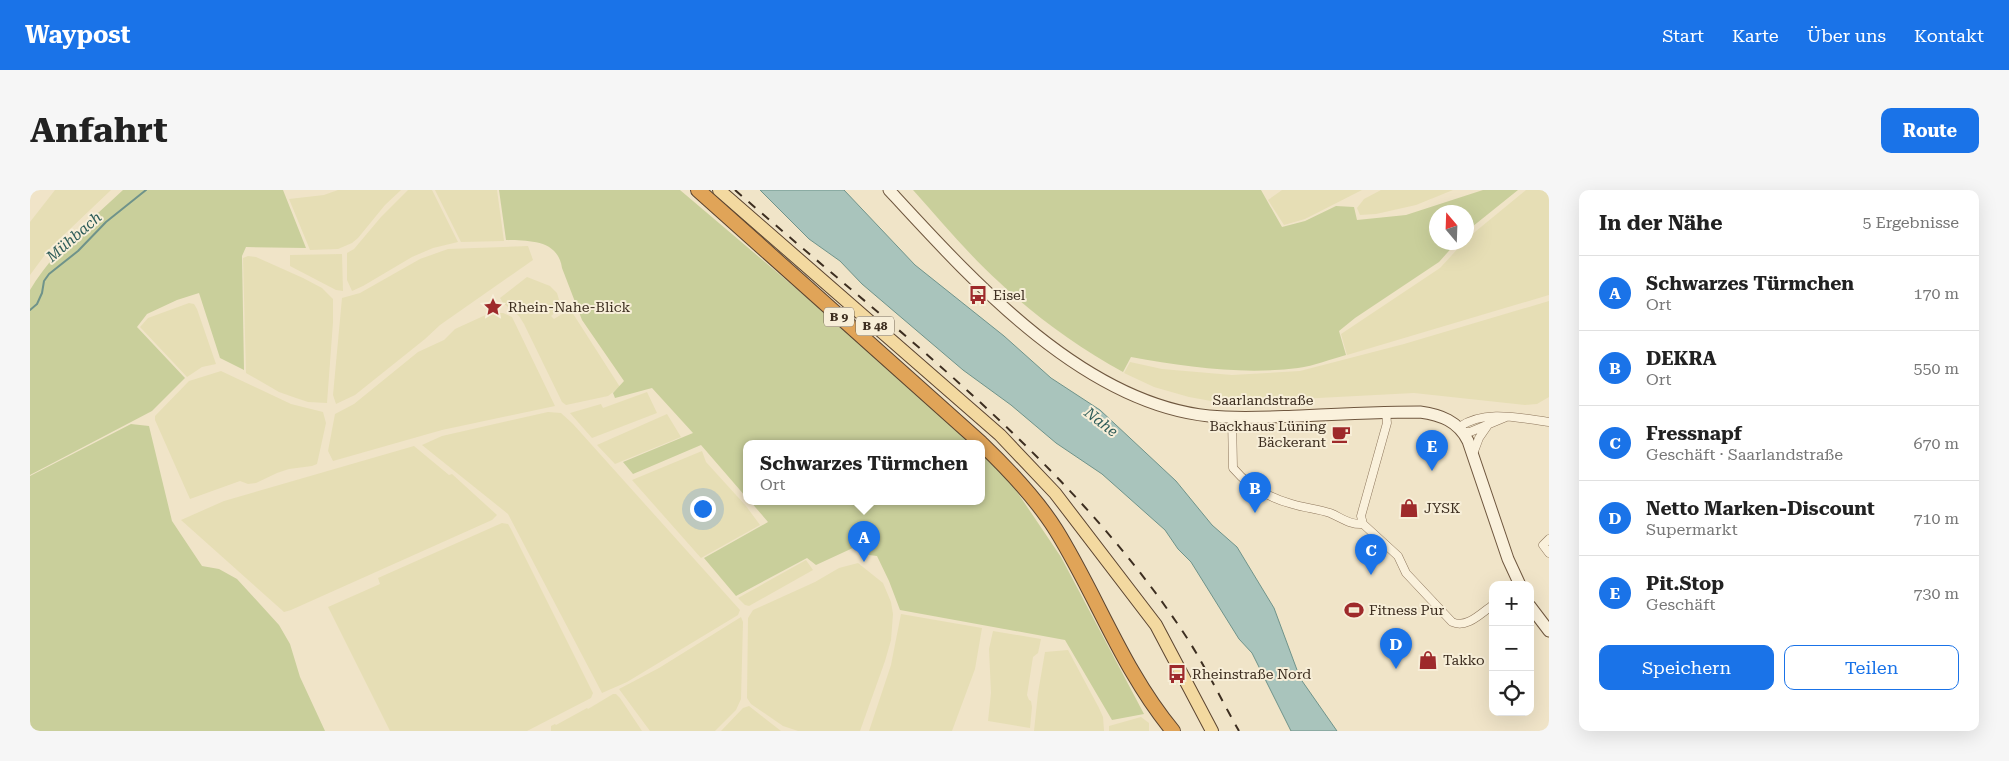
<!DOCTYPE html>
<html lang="de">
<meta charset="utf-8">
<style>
body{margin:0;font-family:"Roboto Serif",serif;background:#f6f6f6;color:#222}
.controls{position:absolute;right:15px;bottom:15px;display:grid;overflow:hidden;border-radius:10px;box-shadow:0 5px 20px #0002}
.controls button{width:45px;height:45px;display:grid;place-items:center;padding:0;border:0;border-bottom:1px solid #e0e0e0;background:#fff;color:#222;font:25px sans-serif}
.compass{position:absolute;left:1399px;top:15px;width:45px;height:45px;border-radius:50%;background:#fff;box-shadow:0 5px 20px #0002;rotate:341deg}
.you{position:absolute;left:672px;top:318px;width:18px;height:18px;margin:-12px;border:4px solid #fff;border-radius:50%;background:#1a73e8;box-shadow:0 0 0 8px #1a73e833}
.badge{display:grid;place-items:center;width:32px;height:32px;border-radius:50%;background:#1a73e8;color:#fff;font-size:16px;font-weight:700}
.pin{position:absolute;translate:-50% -41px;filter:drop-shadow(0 1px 2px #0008)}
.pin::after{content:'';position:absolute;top:26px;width:18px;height:15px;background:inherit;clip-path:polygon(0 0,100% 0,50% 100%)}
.popup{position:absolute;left:713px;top:250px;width:242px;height:65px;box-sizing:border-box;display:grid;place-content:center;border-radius:10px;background:#fff;filter:drop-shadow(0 1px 4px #0005);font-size:16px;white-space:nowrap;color:#767676}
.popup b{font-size:19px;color:#222}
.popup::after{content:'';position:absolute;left:50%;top:100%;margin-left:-10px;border:10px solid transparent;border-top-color:#fff}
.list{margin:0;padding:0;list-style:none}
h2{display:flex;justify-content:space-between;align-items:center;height:65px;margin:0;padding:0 20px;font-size:21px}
h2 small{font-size:16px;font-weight:400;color:#767676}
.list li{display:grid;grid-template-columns:32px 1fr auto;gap:15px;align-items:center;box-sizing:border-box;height:75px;padding:0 20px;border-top:1px solid #e0e0e0}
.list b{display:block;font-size:19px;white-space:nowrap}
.list p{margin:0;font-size:16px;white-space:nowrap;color:#767676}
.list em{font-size:16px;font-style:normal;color:#767676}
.actions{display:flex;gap:10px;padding:15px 20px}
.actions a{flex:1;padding:11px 0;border:1px solid #1a73e8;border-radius:10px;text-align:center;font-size:18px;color:#1a73e8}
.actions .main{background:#1a73e8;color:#fff}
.icon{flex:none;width:28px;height:28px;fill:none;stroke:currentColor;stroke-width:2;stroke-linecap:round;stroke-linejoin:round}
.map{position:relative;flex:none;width:1519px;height:541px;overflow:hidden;border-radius:10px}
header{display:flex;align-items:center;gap:30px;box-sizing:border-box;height:70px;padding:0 25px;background:#1a73e8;color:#fff}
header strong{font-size:24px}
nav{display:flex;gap:28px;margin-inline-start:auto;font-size:18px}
.intro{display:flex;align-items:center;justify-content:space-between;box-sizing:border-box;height:120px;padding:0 30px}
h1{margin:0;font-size:35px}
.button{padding:12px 22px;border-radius:10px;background:#1a73e8;color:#fff;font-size:18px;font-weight:700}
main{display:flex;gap:30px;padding:0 30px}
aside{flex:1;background:#fff;border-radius:10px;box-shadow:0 5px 20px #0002}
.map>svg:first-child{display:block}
.farmland{fill:#e6deb5}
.green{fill:#c9cf9b}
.water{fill:#a9c4bc;stroke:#6f938a}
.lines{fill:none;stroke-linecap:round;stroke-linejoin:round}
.stream{stroke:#6f938a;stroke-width:2}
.street-casing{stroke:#8d765c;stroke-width:9}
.secondary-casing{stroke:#6f573f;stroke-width:13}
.primary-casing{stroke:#5b4430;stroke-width:14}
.highway-casing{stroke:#5b4430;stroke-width:16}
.street{stroke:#faf1dc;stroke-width:8}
.secondary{stroke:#faf1dc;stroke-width:11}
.primary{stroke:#f3d9a0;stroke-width:12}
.highway{stroke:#e0a458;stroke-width:14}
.rail{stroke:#3d2e20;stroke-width:2;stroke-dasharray:9 9;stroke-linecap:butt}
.labels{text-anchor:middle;stroke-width:4;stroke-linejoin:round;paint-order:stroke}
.shield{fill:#f7eed8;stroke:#756857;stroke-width:1}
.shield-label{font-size:12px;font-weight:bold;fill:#3d2e20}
.poi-label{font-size:14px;fill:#3d2e20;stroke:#f7eed8;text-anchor:start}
.street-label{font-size:14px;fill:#3d2e20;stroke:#f7eed8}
.water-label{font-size:15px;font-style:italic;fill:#2f5d5a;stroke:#f7eed8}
</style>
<header>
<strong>Waypost</strong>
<nav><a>Start</a><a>Karte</a><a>Über uns</a><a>Kontakt</a></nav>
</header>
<div class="intro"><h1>Anfahrt</h1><a class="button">Route</a></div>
<main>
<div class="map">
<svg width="1519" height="541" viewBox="0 0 1519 541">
<rect width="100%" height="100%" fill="#f0e4c8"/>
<path class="farmland" d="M25,0H81L20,58L0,85V32Z
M308,0H371L355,15L328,48L322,53L308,59L280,60L259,9L294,5Z
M378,0H402L428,52L403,58L382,67L333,96L322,101L317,90V63L324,59L351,27Z
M405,0H467L474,51L431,52Z
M1252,0H1332L1275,29L1254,35L1238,10Z
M1351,0H1423L1386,15L1346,24L1330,25L1327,18L1334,9Z
M1496,0H1519V105L1317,165L1311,144L1410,78L1433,53L1436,52L1437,49L1440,46Z
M498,56L503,70L410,135L395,149L325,205L306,214L303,205L312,108L330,103L390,69L418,59Z
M312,64L313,101L306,100L260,76V65Z
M218,66L226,67L273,88L292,98L303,109V132L297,213L278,212L266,208L249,202L216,183L213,68Z
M497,87L520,96L527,103L530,113L527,121L521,126L524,129L540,119L590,197L578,206L536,215L532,212L494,134L489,126L473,113L470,108Z
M1519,111V207L1507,214L1495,215L1384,203L1229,211H1181L1159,207L1124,197L1094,183L1100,172L1132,179L1202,185L1270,181L1374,154Z
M159,113L164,114L167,119L186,174L172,177L157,187L110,137L118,128Z
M460,123H473L482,127L525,216L412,240L303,271L298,261L305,224L324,214L388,162L414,150L425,139Z
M191,181L261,214L293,222L296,233L287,274L282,276L259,279L247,283L226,293L218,294L210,291L160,309L125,230V226L159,191Z
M617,202L627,223L562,248L540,223L571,214L573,218Z
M518,222L531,223L543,234L710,420L708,425L597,492L572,503L478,324L392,255L412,246Z
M637,224L651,247L585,274L567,255Z
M384,256L419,285L422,284L467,325L462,330L261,420L254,422L151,330L194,311Z
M672,261L676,272L716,316L730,335L671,368L602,290Z
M472,333L478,334L481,339L563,503L561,508L497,541H360L298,417L350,394L348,388Z
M776,370L783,380L719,416L715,415L708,408Z
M828,373L853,393L861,412L863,424L861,450L855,471L830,541H768L753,536L721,514L717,508L718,428L723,420L732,416L785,392L809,378Z
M871,424L952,438L945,479L922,541H839L861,475Z
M711,427L713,432L711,509L706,520L685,541H620L589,499L629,478Z
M963,441L1011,449L1008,463L1003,467L997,505L999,510L1001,511L1002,517L1000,538L958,531L961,503L959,459Z
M1038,460L1069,518L1073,527L1074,541H1004L1008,503L1015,462Z
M583,504H586L590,508L612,541H521V536L525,534L526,535L557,518L558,519Z
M719,516L751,541H691L713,518Z
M1111,527L1119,533V541H1079V536Z"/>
<path class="green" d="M93,0H253L276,58L216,57L212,66L214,180L190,168L169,103L147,110L117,124L107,137L155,188L122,221L0,285V100C23,61 60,31 93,0Z
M469,0H650L814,139L940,253H716V307L671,255L603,284L593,272L663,243L622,198L585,208L583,203L594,191L552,130L532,78C528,49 498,51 476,50Z
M883,0H1231L1252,37L1275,31L1306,16L1324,17L1327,30L1376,25L1453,0H1488L1437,41L1436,22H1406V52L1426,53L1409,72L1325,128L1309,141L1316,165C1301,169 1284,176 1268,178C1213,185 1156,177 1101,167L1093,182C1048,157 1006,127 969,92C938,64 911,31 883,0Z
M101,234L119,236L142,331L172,376L189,379L207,389L249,435L260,454L270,487L295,541H0V286Z
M952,264L977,287L1031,367L1114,524L1082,530L1035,450L870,420L859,391L847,366L839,365L825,357L786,375L777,368L706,406L674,368L738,332L720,311H952Z"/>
<path class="water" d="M730,0H814L885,75L974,146L1021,188L1070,220L1146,291L1182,335L1207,357L1244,418L1270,488L1307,541H1261L1222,463L1209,449L1161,372L1148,359L1135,340L1072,284L1026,253L981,215L933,180L832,94L810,71L779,49Z"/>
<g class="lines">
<path class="stream" d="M0,120L7,114L12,103L14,91L19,84L48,61L76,32L116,0"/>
<g class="street-casing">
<path id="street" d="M1356,222L1357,233L1331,326L1333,334L1368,366L1376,383L1422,432C1437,439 1451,423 1463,415
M1202,228L1203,278C1218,296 1240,308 1262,314C1275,318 1288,319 1300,323C1312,328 1320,335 1333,334
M1429,237C1455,219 1489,228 1519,232
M1433,242H1440L1476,227
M1443,264L1449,248L1458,235
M1519,349L1513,355L1519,363"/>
</g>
<g class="secondary-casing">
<path id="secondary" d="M859,0C941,89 1052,213 1179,226C1209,229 1239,227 1270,226C1310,224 1350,222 1390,222C1411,225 1428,231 1438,251L1478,369L1490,395
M1500,416L1519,441"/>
</g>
<g class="primary-casing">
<path id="primary" d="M689,0L970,245L1025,303L1126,435L1182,541"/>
</g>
<g class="highway-casing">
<path id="highway" d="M668,0L951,253
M952,254C979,280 1006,308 1026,340C1067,406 1093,481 1143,541"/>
</g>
<use href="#street" class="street"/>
<use href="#secondary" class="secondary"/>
<use href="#primary" class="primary"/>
<use href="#highway" class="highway"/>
<path class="rail" d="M705,0C861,137 1031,262 1149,436C1172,469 1189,506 1209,541"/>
</g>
<defs>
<g id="bus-bare" transform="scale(1.5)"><path d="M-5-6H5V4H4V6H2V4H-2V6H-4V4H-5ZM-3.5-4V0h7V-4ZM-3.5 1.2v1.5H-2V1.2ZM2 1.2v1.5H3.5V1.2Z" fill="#9e2a2b" stroke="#f7eed8" stroke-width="2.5" paint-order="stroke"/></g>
<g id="sight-bare" transform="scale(1.5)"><path d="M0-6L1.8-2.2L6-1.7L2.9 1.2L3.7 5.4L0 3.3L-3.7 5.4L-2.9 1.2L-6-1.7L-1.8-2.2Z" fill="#9e2a2b" stroke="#f7eed8" stroke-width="2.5" paint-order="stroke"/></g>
<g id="cafe-bare" transform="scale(1.5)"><path d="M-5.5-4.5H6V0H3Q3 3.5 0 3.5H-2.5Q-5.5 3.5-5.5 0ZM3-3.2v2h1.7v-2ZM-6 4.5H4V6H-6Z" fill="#9e2a2b" stroke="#f7eed8" stroke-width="2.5" paint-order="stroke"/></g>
<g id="shop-bare" transform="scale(1.5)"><path d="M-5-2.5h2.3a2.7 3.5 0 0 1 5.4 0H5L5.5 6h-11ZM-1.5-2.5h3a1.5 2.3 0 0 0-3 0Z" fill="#9e2a2b" stroke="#f7eed8" stroke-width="2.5" paint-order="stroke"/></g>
<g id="stadium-bare" transform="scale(1.5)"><path d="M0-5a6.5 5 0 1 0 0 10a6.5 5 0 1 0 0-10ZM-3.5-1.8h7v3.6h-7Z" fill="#9e2a2b" stroke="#f7eed8" stroke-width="2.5" paint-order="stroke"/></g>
</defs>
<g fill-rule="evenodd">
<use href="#bus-bare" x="948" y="105"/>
<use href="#sight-bare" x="463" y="117"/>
<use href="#cafe-bare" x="1311" y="244"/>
<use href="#shop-bare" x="1379" y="318"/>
<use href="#stadium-bare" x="1324" y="420"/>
<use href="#shop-bare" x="1398" y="470"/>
<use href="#bus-bare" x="1147" y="484"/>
</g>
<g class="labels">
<g class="shield">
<rect x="794" y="117.5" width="30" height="19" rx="4"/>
<rect x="826" y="126.5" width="38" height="19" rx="4"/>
</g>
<g class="shield-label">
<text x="809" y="131">B 9</text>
<text x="845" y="140">B 48</text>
</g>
<g class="poi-label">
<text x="963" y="110">Eisel</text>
<text x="478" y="122">Rhein-Nahe-Blick</text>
<text x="1296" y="241" text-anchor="end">Backhaus Lüning<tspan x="1296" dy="16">Bäckerant</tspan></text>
<text x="1394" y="323">JYSK</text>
<text x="1339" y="425">Fitness Pur</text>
<text x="1413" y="475">Takko</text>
<text x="1162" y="489">Rheinstraße Nord</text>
</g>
<g class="street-label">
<text x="1233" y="215">Saarlandstraße</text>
</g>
<g class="water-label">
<text transform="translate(44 47) rotate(-41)" y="5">Mühbach</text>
<text transform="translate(1071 232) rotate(38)" y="5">Nahe</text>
</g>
</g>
</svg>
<div class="controls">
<button>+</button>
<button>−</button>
<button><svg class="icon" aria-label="locate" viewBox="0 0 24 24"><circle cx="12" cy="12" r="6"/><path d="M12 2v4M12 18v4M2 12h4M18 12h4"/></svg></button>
</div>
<svg class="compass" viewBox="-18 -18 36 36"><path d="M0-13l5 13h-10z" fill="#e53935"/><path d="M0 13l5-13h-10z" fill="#767676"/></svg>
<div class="you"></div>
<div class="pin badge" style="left:834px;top:372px">A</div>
<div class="popup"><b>Schwarzes Türmchen</b>Ort</div>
<div class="pin badge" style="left:1225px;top:323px">B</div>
<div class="pin badge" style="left:1341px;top:385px">C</div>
<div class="pin badge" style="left:1366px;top:479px">D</div>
<div class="pin badge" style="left:1402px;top:281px">E</div>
</div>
<aside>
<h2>In der Nähe<small>5 Ergebnisse</small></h2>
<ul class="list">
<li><span class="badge">A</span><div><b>Schwarzes Türmchen</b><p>Ort</p></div><em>170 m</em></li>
<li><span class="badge">B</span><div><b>DEKRA</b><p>Ort</p></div><em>550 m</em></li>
<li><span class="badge">C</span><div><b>Fressnapf</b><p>Geschäft · Saarlandstraße</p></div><em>670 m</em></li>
<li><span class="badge">D</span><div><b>Netto Marken-Discount</b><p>Supermarkt</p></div><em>710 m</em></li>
<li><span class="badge">E</span><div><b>Pit.Stop</b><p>Geschäft</p></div><em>730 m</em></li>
</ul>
<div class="actions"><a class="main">Speichern</a><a>Teilen</a></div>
</aside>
</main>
